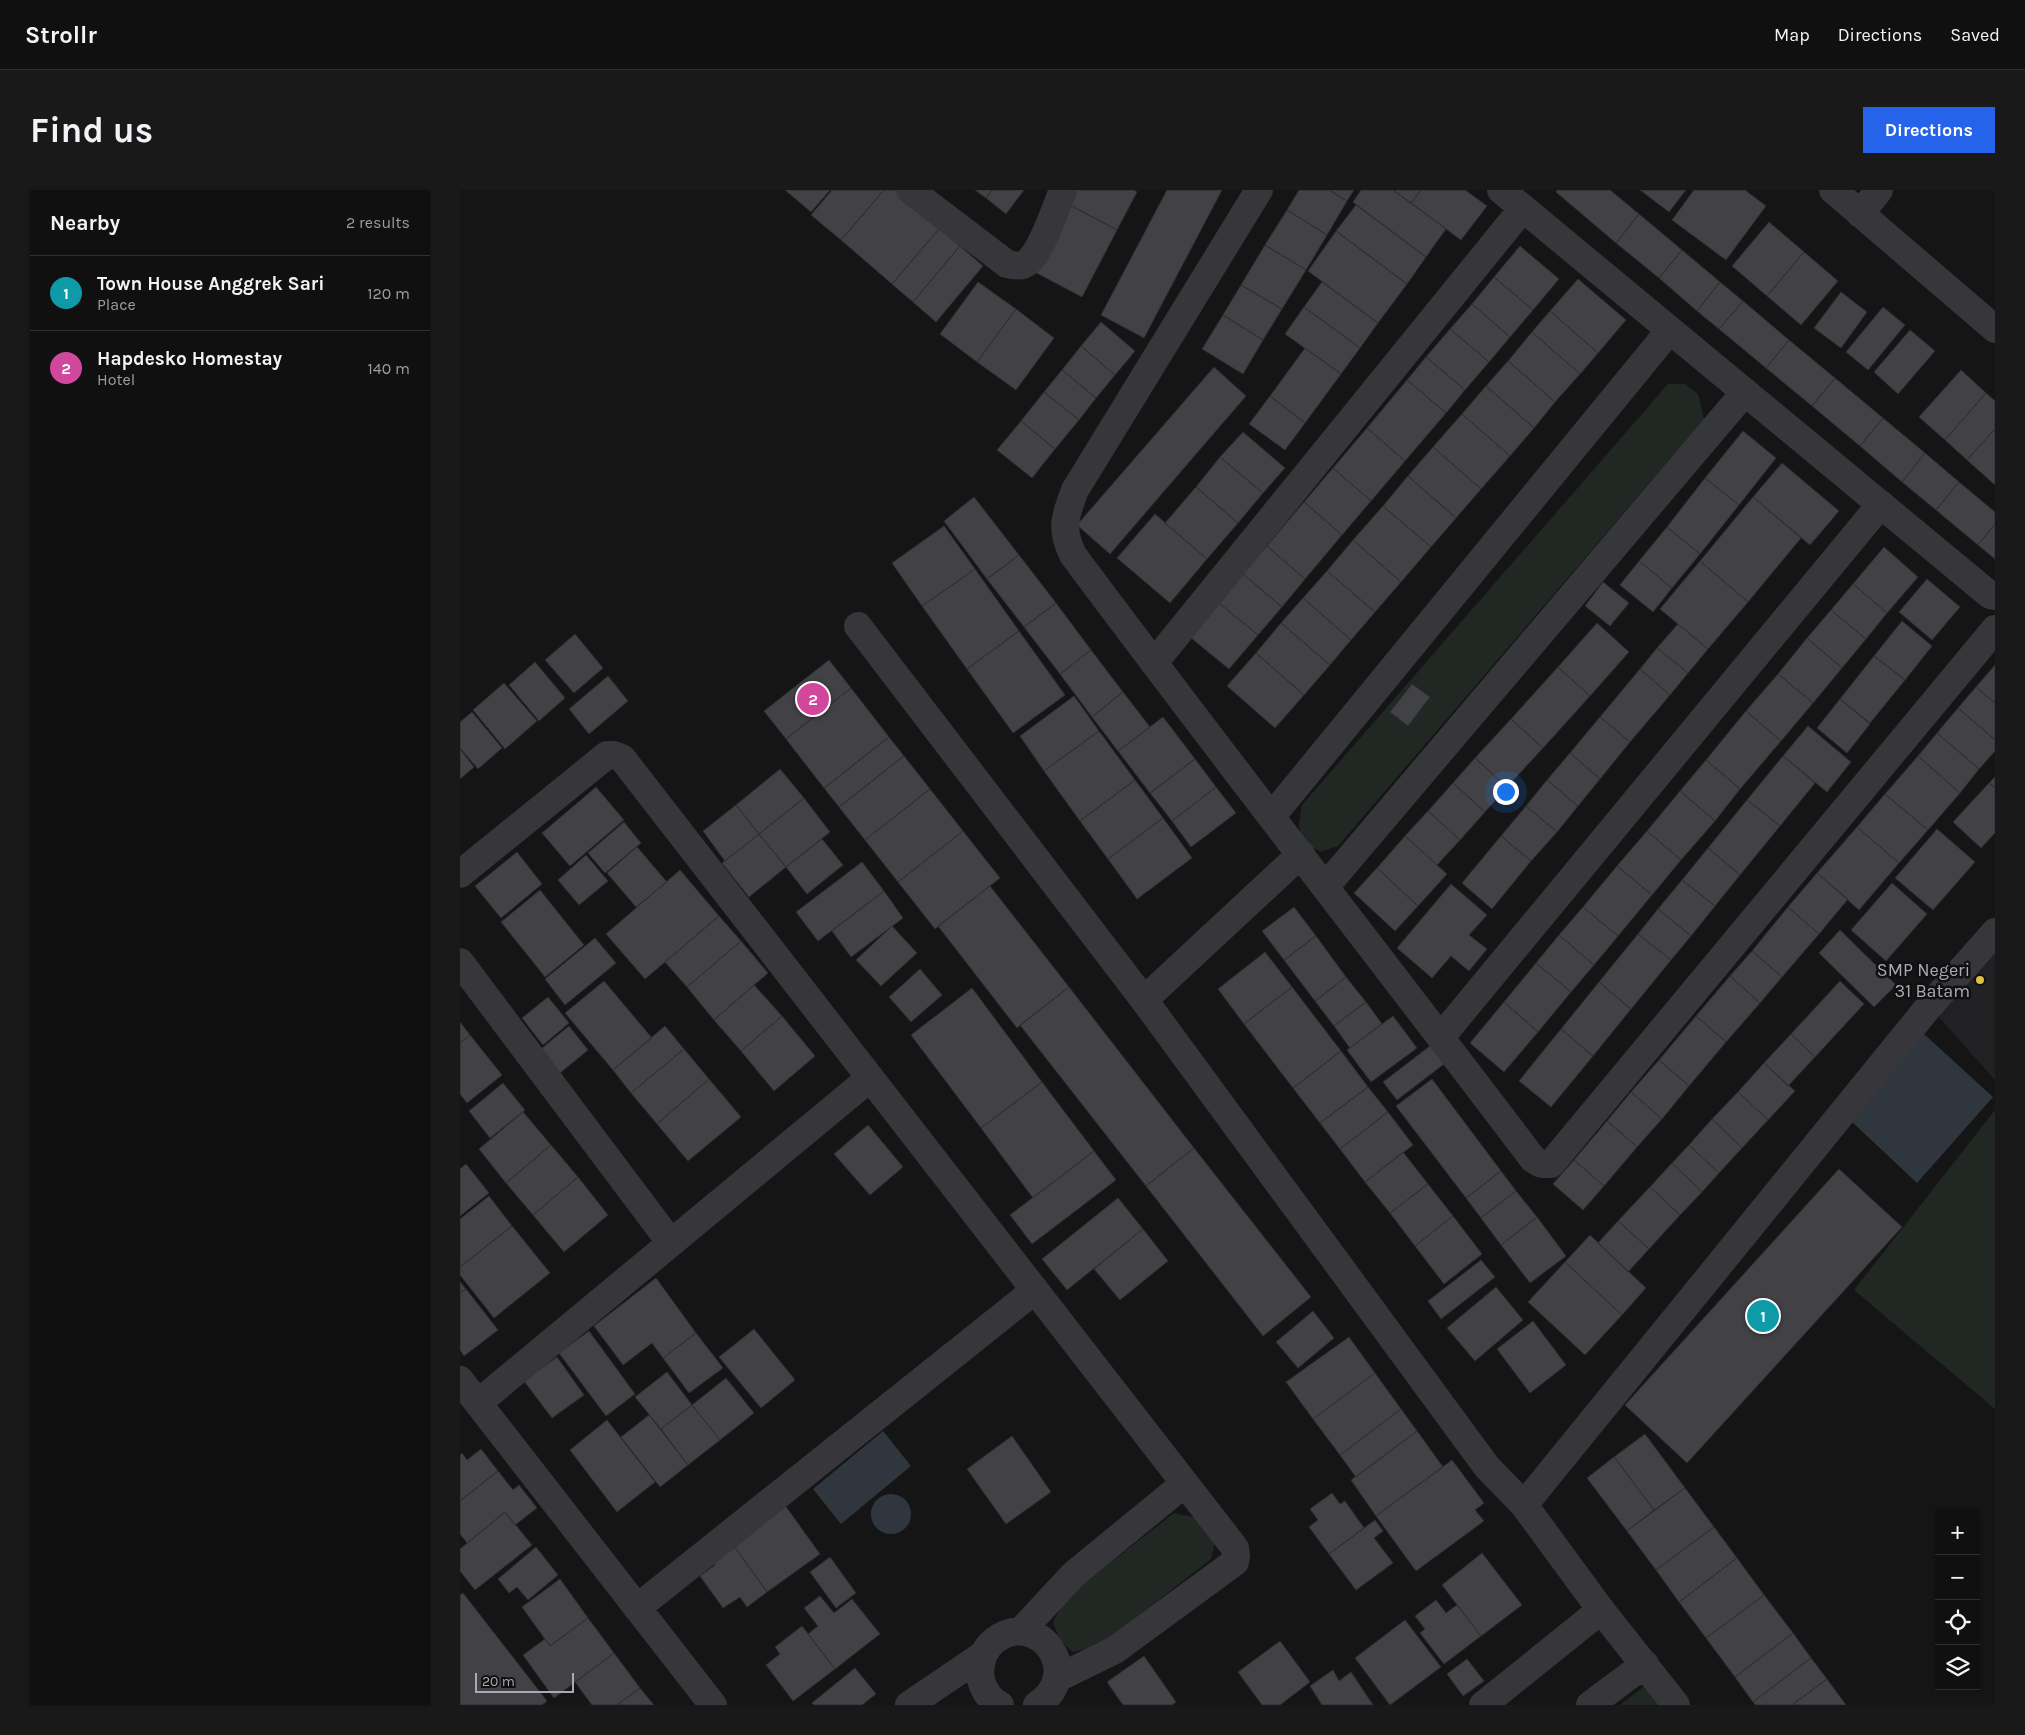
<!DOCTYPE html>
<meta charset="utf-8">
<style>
body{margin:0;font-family:Karla,sans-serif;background:#191919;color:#f1f3f6}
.controls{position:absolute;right:15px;bottom:15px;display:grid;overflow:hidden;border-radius:0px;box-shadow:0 1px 4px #0004}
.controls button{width:45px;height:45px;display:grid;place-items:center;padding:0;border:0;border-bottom:1px solid #303030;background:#101010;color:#f1f3f6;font:25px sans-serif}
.scale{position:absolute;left:15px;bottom:12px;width:99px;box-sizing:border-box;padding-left:5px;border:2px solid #a8aab5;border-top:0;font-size:14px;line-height:18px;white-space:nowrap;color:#a8aab5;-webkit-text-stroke:4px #101011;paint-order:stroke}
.you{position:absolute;left:1045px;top:601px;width:18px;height:18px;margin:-12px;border:4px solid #fff;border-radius:50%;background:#1a73e8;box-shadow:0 0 0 8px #1a73e833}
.badge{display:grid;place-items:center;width:32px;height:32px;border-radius:50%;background:#2563eb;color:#fff;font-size:16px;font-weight:700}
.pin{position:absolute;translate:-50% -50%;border:2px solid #fff;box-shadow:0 1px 5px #0006}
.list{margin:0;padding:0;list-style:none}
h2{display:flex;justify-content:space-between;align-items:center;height:65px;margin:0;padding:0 20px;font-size:21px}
h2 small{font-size:16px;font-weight:400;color:#9c9d9f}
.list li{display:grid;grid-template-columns:32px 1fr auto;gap:15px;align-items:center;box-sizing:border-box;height:75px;padding:0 20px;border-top:1px solid #303030}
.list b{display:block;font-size:19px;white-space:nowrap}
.list p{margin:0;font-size:16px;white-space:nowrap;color:#9c9d9f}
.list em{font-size:16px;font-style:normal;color:#9c9d9f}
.icon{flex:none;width:28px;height:28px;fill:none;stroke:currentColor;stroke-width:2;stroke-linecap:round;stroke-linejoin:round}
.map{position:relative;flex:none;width:1535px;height:1515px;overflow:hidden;border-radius:0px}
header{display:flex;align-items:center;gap:30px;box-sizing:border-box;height:70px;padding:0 25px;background:#101010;border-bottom:1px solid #303030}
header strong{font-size:24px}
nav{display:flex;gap:28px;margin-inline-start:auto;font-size:18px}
.intro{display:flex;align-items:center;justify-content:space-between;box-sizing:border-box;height:120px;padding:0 30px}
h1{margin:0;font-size:35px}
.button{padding:12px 22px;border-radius:0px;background:#2563eb;color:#fff;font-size:18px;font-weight:700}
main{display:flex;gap:30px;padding:0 30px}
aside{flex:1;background:#101010;border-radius:0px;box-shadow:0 1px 4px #0004}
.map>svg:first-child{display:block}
.built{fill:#212123}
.green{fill:#212823}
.water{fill:#2f363e}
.building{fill:#424246;stroke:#2f2f32}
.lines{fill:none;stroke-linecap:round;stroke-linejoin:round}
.street{stroke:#36363b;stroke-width:28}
.poi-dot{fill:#e0bf43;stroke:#101011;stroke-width:2}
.labels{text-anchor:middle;stroke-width:5;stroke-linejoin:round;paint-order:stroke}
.poi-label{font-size:18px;fill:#a8aab5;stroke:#101011;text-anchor:end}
</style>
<header>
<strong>Strollr</strong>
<nav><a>Map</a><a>Directions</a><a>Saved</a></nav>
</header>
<div class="intro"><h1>Find us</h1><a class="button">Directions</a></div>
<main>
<aside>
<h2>Nearby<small>2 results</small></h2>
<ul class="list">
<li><span class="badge" style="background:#0f9aa8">1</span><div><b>Town House Anggrek Sari</b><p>Place</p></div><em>120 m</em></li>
<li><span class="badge" style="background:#d1479c">2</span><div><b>Hapdesko Homestay</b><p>Hotel</p></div><em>140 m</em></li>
</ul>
</aside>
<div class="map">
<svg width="1535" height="1515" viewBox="0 0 1535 1515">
<rect width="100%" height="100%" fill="#151516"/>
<path class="built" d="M1535,756V890L1476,824Z"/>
<path class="green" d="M1208,194H1225L1238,204L1244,229L878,656L861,662L842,651L839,635L842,615Z
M1535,920V1219L1394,1100Z
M714,1323L742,1329L756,1348L751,1369L641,1455L613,1462L600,1450L593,1433L605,1408Z
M1190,1492L1210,1515H1160Z"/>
<path class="water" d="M1464,844L1533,907L1457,993L1390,930Z
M423,1241L451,1276L381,1334L353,1299Z
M411 1324a20 20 0 1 1 40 0a20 20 0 1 1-40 0Z"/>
<path class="building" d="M325,0H370L351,22Z
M372,0H424L381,50L351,25Z
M424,0H435L479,39L432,94L381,50Z
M515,0H532L526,8Z
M532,0H564L546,24L526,8Z
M616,0H674L677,2L657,40L608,14Z
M707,0H762L684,148L641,125Z
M839,0H869L887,11L867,45L827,20Z
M869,0H894L887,11Z
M901,0H933L986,39L966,67L893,12Z
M933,0H961L951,13Z
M961,0H1005L1027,16L1001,50L951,13Z
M1097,0H1150L1179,24L1156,53L1096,2Z
M1180,0H1226L1209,22Z
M1234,0H1285L1306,16L1266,70L1212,30Z
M608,14L657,40L622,107L573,81Z
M896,15L966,67L947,94L876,41Z
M827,20L867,45L846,80L805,55Z
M1179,24L1222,60L1199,88L1156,53Z
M1309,32L1344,62L1307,106L1272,76Z
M479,39L500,56L453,112L432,94Z
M876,41L947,94L918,133L848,81Z
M805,55L846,80L822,119L781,95Z
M500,56L523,76L476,132L453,112Z
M1060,56L1099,89L1073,120L1034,87Z
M1222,60L1260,92L1237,121L1199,88Z
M1344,62L1378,91L1341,135L1307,106Z
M1034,87L1073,120L1050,147L1012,114Z
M1118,89L1166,130L1138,163L1090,121Z
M518,92L556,119L517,172L480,144Z
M862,92L918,133L900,158L844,117Z
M1260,92L1283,111L1259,139L1237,121Z
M781,95L822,119L803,150L763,125Z
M1381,102L1407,122L1381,158L1354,138Z
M1283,111L1329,150L1306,178L1259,139Z
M1012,114L1050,147L1029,172L990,139Z
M844,117L900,158L881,184L825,144Z
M1423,117L1445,135L1408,180L1386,162Z
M556,119L594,148L556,200L517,172Z
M1090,121L1138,163L1120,184L1072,142Z
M763,125L803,150L783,184L742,159Z
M641,132L675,161L655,185L621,156Z
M990,139L1029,172L1005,200L966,167Z
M1450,140L1475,161L1438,204L1414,182Z
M1072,142L1120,184L1095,212L1048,171Z
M1329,150L1375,188L1352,216L1306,178Z
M621,156L655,185L636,208L602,180Z
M845,158L881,184L845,233L810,206Z
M966,167L1005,200L986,223L947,190Z
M1048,171L1095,212L1074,238L1026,196Z
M754,177L786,206L650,364L617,335Z
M602,180L636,208L619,230L584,202Z
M1501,180L1526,203L1485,250L1459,227Z
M1375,188L1423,228L1400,256L1352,216Z
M947,190L986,223L945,271L907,238Z
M1026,196L1074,238L1050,266L1002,224Z
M584,202L619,230L595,259L561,231Z
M1526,203L1535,211V239L1507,270L1485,250Z
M810,206L845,233L825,260L789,234Z
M1002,224L1050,266L1021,299L973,257Z
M1423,228L1465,263L1442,292L1400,256Z
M561,231L595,259L572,288L537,260Z
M907,238L945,271L911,311L873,278Z
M1535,239V295L1507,270Z
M1283,241L1316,268L1279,315L1245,288Z
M783,242L825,278L803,303L760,267Z
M973,257L1021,299L996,328L948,286Z
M1465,263L1499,292L1476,320L1442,292Z
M760,267L803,303L778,333L736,297Z
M1322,273L1379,321L1350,355L1293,307Z
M873,278L911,311L882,345L844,312Z
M948,286L996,328L971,357L923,316Z
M1245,288L1279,315L1240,364L1207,337Z
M1499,292L1535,322V334L1518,355L1476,320Z
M736,297L778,333L747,369L705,333Z
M514,307L559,365L527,389L484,331Z
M1293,307L1341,348L1288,412L1240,371Z
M844,312L882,345L845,389L807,356Z
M923,316L971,357L941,392L893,350Z
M695,324L747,369L710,413L657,368Z
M1535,334V369L1518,355Z
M484,336L515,379L462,416L432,373Z
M1207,337L1240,364L1212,398L1179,371Z
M893,350L941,392L915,422L867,381Z
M807,356L845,389L822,417L783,384Z
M1424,357L1458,387L1427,423L1393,394Z
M559,365L596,413L564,437L527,389Z
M1179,371L1212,398L1193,422L1160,395Z
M1240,371L1288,412L1248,459L1200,419Z
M515,379L559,441L507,479L462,416Z
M867,381L915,422L891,450L843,408Z
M783,384L822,417L798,445L759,413Z
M1467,389L1500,417L1472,450L1439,422Z
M1143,392L1169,413L1150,436L1125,416Z
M1393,394L1427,423L1406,449L1371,420Z
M843,408L891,450L870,475L821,433Z
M596,413L631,460L600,484L564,437Z
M759,413L798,445L769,479L730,447Z
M1371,420L1406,449L1382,478L1347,448Z
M1442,431L1472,456L1445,490L1414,466Z
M821,433L870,475L844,505L796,463Z
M1137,433L1169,462L1130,506L1098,477Z
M1218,434L1248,459L1228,483L1197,458Z
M559,441L605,505L553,543L507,479Z
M115,444L143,478L114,503L85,470Z
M1347,448L1382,478L1353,513L1318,484Z
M1197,458L1228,483L1210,505L1180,479Z
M631,460L663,502L632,527L600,484Z
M796,463L844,505L815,538L767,496Z
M1414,466L1445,490L1410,533L1380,509Z
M369,470L391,498L326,549L304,521Z
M75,472L105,508L79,531L49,495Z
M1535,475V513L1516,497Z
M1098,477L1130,506L1083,558L1051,529Z
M1180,479L1210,505L1170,552L1140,527Z
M1318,484L1353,513L1321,551L1286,521Z
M148,486L168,511L129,544L109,519Z
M44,493L77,531L45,559L13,520Z
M952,494L970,507L948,536L930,522Z
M1516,497L1535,513V550L1498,518Z
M391,498L429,547L364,598L326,549Z
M663,502L690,537L658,561L632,527Z
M614,506L639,541L584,581L560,546Z
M1380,509L1410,534L1387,563L1357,538Z
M1498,518L1535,550V561L1519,579L1477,543Z
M1286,521L1321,551L1280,599L1246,570Z
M12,522L42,558L18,579L0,558V532Z
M703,527L735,569L690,603L658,561Z
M1140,527L1170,552L1140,589L1110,563Z
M1051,529L1083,558L1047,597L1015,568Z
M1348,536L1391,572L1367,602L1323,566Z
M639,541L675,590L620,631L584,581Z
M1477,543L1519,579L1500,603L1458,566Z
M429,547L444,566L379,617L364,598Z
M0,559L14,577L0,589Z
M1110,563L1140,589L1118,616L1087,590Z
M444,566L470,599L405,650L379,617Z
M1323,566L1355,593L1320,636L1287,610Z
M1458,566L1500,603L1468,640L1425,604Z
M1015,568L1047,597L1025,622L993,593Z
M735,569L756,597L712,631L690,603Z
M1246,570L1280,599L1255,631L1220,601Z
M320,579L344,608L299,644L276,615Z
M1535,587V598L1529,593Z
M675,590L703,628L648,669L620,631Z
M1087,590L1118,616L1097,642L1066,616Z
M993,593L1025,622L1000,650L968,621Z
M1529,593L1535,598V643L1521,658L1493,632Z
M136,597L164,630L110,676L82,643Z
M756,597L776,623L731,657L712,631Z
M470,599L503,641L438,692L405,650Z
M1220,601L1255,631L1221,670L1187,641Z
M1425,604L1468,640L1439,673L1397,637Z
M344,608L370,642L326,677L299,644Z
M1287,610L1320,636L1280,685L1248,658Z
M276,615L299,644L265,671L243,641Z
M1066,616L1097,642L1071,671L1041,646Z
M968,621L1000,650L977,675L945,646Z
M703,628L732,668L677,709L648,669Z
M164,632L181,653L145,683L128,663Z
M1397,637L1439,673L1399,720L1357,683Z
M1477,639L1515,672L1473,720L1435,688Z
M503,641L540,688L475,739L438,692Z
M1187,641L1221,670L1192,705L1157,676Z
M299,644L326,677L289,707L262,673Z
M945,646L987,684L958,716L917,678Z
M1041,646L1071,671L1032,719L1002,693Z
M362,649L383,675L347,704L326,677Z
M177,657L207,692L176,717L147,683Z
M1248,658L1280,685L1255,716L1222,690Z
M57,662L82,694L41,728L15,696Z
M126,665L148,691L119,715L98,690Z
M402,672L424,701L358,751L336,722Z
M1157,676L1192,705L1158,746L1123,717Z
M917,678L958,716L935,741L894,703Z
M220,680L259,726L185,789L146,744Z
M1357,683L1388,709L1359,744L1328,717Z
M1222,690L1255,716L1231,746L1198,719Z
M1432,693L1467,724L1426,771L1391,740Z
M991,694L1027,725L1009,745L1027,759L1009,781L991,766L972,788L937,758Z
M530,696L609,797L557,838L478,736Z
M80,700L124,755L85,787L41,732Z
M424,701L443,728L391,767L372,741Z
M834,717L856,746L824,770L802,741Z
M1123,717L1158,746L1134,775L1099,745Z
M1328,717L1359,744L1322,787L1292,761Z
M1198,719L1231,746L1211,770L1178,744Z
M259,726L281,751L227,797L205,772Z
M432,736L457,763L421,796L396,770Z
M1380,740L1436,795L1414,817L1359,763Z
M1178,744L1211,770L1171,819L1139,792Z
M1099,745L1134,775L1111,802L1076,773Z
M856,746L886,787L855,811L824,770Z
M135,748L156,773L105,815L85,789Z
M281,751L308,783L254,830L227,797Z
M1292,761L1322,787L1300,813L1270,786Z
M805,762L832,797L784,834L758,799Z
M1076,773L1111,802L1078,842L1044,812Z
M460,779L482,805L451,832L429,807Z
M1270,786L1300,813L1266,852L1236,826Z
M886,787L906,812L874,836L855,811Z
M144,791L192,848L153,880L105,823Z
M1380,791L1404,814L1355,867L1331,844Z
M1139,792L1171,819L1133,866L1101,839Z
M294,795L322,826L281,861L254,830Z
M609,797L734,958L686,996L560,835Z
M832,797L881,861L833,898L784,834Z
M512,798L582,892L521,938L451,845Z
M88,807L109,833L83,855L62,828Z
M906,812L922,834L890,858L874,836Z
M1044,812L1078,842L1044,882L1010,853Z
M322,826L355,866L314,901L281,861Z
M933,826L957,858L911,892L887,860Z
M1236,826L1266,852L1229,896L1199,870Z
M0,832L10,845L0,853Z
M109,836L128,860L100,883L81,859Z
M205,836L224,859L171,903L153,880Z
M1101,839L1133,866L1091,917L1059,891Z
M1331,844L1355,867L1328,896L1304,873Z
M10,845L42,885L7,913L0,904V853Z
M970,856L984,874L937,910L923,892Z
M224,859L249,889L197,934L171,903Z
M881,861L908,897L860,933L833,898Z
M1199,870L1229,896L1202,929L1171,902Z
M1304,873L1335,901L1308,930L1278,902Z
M249,889L281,927L228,971L197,934Z
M972,889L1041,981L1006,1008L936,916Z
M582,892L634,961L573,1008L521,938Z
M43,893L65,920L30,948L9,921Z
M908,897L928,922L880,959L860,933Z
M1171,902L1202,929L1177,957L1147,931Z
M1278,902L1308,930L1282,958L1252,929Z
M63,922L91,955L46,993L19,959Z
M928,922L953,955L905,992L880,959Z
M1252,929L1282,958L1259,983L1229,955Z
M1147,931L1177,957L1144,996L1114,970Z
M408,935L443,977L410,1005L374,964Z
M91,955L118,987L73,1025L46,993Z
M1229,955L1259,983L1242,1002L1212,973Z
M734,958L851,1107L803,1146L686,996Z
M634,961L656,990L572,1054L550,1025Z
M943,962L968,994L930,1023L905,992Z
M1114,970L1144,996L1123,1020L1093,994Z
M1212,973L1242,1002L1220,1025L1190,997Z
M6,974L29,1003L0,1026V979Z
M1379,979L1442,1037L1227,1273L1165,1215Z
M1041,981L1056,1001L1021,1028L1006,1008Z
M118,987L148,1025L104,1062L73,1025Z
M968,994L993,1026L955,1056L930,1023Z
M1190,997L1220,1025L1189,1059L1158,1031Z
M1056,1001L1077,1027L1041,1055L1021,1028Z
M29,1006L52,1036L0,1077V1029Z
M658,1008L683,1039L607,1100L582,1069Z
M993,1026L1022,1064L984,1094L955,1056Z
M1077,1027L1106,1066L1070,1093L1041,1055Z
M1158,1031L1189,1059L1168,1082L1138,1053Z
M52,1036L90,1083L34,1128L0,1085V1077Z
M683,1039L708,1071L660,1110L634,1079Z
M1130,1045L1186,1098L1162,1125L1105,1072Z
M1021,1070L1035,1087L981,1129L968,1111Z
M1105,1072L1162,1125L1125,1165L1068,1112Z
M196,1088L236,1143L203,1168L192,1153L163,1175L134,1136Z
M0,1092L6,1099L0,1103Z
M1036,1097L1063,1130L1015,1171L987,1138Z
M6,1099L38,1140L4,1166L0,1160V1103Z
M853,1121L874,1148L838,1178L816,1152Z
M1073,1131L1106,1175L1070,1203L1037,1159Z
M294,1139L335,1190L301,1218L259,1167Z
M129,1141L175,1204L146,1226L99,1163Z
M236,1143L263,1178L229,1203L203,1168Z
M889,1147L915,1183L853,1229L826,1192Z
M97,1167L124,1205L92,1228L64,1191Z
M207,1182L232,1215L201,1239L175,1207Z
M915,1183L941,1219L880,1265L853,1229Z
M266,1188L294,1223L260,1250L232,1215Z
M232,1215L260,1250L228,1275L201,1239Z
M941,1219L957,1241L896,1287L880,1265Z
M189,1225L228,1275L200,1297L161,1247Z
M147,1230L195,1292L157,1322L110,1260Z
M957,1241L983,1277L916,1326L891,1290Z
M1185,1244L1225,1298L1194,1320L1154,1267Z
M552,1246L591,1302L546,1334L507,1279Z
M21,1259L38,1281L0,1311V1265L2,1263L7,1270Z
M1154,1267L1194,1320L1167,1341L1127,1288Z
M992,1270L1024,1313L1015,1320L1024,1331L956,1381L916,1326Z
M38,1281L53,1300L59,1295L77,1318L55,1335L45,1322L7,1353L0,1344V1311Z
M1225,1298L1254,1337L1196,1380L1167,1341Z
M872,1303L880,1314L885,1311L904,1338L869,1364L849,1337L858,1330L850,1319Z
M324,1314L360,1364L307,1402L271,1352Z
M45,1322L72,1355L15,1400L0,1381V1359Z
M915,1330L923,1341L914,1348L933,1373L896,1400L869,1364Z
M1254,1337L1277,1368L1219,1412L1196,1380Z
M271,1352L307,1402L287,1417L280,1407L263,1418L240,1386L255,1375L250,1368Z
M76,1357L98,1385L68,1410L57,1397L49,1403L38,1389Z
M1022,1363L1062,1415L1021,1446L982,1395Z
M370,1367L396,1403L376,1418L350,1382Z
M1277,1368L1304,1405L1246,1448L1219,1412Z
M100,1389L128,1428L90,1456L62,1417Z
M3,1403L87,1511L82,1515H0V1405Z
M1304,1405L1333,1443L1275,1487L1246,1448Z
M360,1406L374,1423L392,1409L420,1444L375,1479L348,1444L358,1436L344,1418Z
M976,1410L986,1423L997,1415L1021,1446L984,1474L960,1443L965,1439L955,1426Z
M128,1428L154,1463L94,1508L63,1465L85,1449L90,1456Z
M945,1430L981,1477L930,1515L895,1468Z
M342,1436L375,1479L333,1511L306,1475L320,1464L315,1457Z
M1333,1443L1351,1468L1293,1512L1275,1487Z
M820,1451L850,1492L820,1515H802L778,1482Z
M154,1463L180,1498L157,1515H132L115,1492Z
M684,1466L716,1512L712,1515H663L647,1492Z
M1351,1468L1367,1489L1332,1515H1296L1293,1512Z
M1007,1469L1024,1491L1003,1506L987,1484Z
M395,1478L416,1504L402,1515H354L352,1513Z
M873,1480L879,1491L891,1482L913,1515H862L850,1496Z
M1367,1489L1386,1515H1332Z
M180,1498L194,1515H157Z"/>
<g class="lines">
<path class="street" d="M450,0L547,74C554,76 563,77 569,71C583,58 595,19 603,0
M799,0L615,300C605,326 600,339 613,365C764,568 920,767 1073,969L1081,974H1091L1535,439
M1041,0L1530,405L1535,406
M1373,0L1535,139
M1400,24L1419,0
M398,436L684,810L1027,1277L1064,1315L1141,1420L1216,1515
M694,473L1063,18
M812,626L1210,140
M0,684L147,565H154L162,568L775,1358L776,1366L775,1372L655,1460L598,1488
M866,696L1285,202
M0,772L211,1053
M684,810L841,664
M981,847L1421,314
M0,1190L253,1515
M18,1213L410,888
M1064,1315L1466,820L1535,742
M177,1418L575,1100
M561,1441L614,1384L724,1294
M449,1515L524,1464
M540,1515C528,1509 520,1495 520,1481C521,1469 525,1458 534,1451C577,1417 626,1483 577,1515
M1023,1515L1141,1420
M1130,1515L1185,1474"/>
</g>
<circle class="poi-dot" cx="1520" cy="790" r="5"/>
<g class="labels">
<g class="poi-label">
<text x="1510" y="786">SMP Negeri<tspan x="1510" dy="21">31 Batam</tspan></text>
</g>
</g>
</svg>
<div class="controls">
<button>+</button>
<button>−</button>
<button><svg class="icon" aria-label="locate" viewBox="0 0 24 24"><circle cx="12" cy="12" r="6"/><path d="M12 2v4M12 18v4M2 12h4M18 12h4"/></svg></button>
<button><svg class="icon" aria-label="layers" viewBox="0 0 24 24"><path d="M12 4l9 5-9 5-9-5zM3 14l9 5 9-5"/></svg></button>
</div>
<div class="scale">20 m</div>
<div class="you"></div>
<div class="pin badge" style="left:1303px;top:1126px;background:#0f9aa8">1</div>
<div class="pin badge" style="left:353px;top:509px;background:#d1479c">2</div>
</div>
</main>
